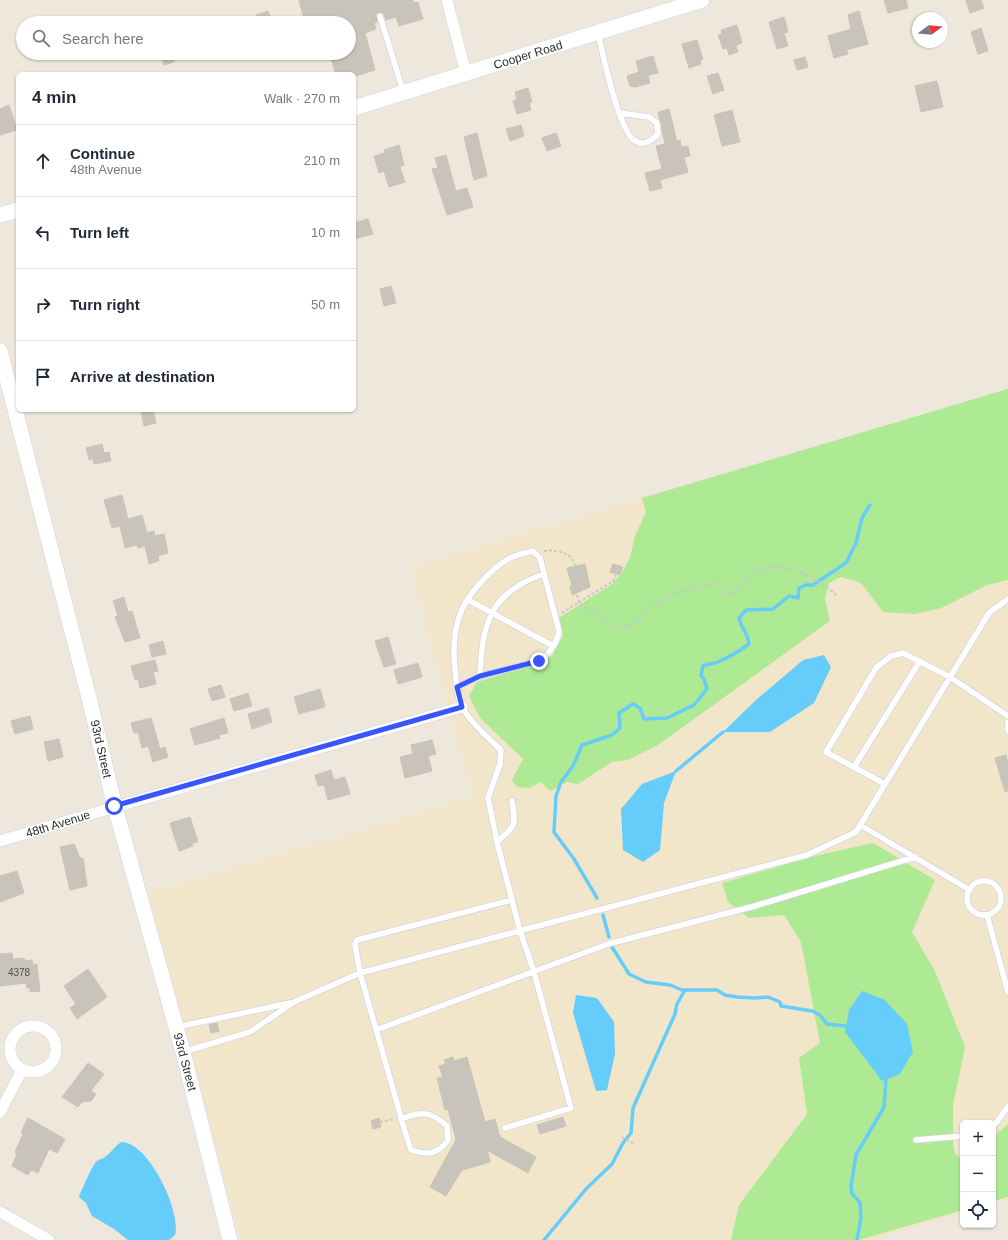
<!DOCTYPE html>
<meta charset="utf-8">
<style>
body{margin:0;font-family:Arial,sans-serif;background:#f2f2f3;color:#1f2937}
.controls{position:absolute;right:12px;bottom:12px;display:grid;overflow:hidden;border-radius:6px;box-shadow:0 1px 3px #0004}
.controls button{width:36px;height:36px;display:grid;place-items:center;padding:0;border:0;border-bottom:1px solid #e0e1e3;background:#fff;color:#1f2937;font:20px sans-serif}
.compass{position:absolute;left:912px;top:12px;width:36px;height:36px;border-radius:50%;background:#fff;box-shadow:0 1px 3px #0004;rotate:74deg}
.stop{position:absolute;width:12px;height:12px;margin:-9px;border:3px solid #3856ff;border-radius:50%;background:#fff}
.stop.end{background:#3856ff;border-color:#fff;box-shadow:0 1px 4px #0008}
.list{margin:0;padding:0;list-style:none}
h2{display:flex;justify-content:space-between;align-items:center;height:52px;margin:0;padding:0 16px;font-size:17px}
h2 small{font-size:13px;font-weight:400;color:#747a83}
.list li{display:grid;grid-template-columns:26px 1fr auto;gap:12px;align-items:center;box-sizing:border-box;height:72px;padding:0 16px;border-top:1px solid #e0e1e3}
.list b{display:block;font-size:15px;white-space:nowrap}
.list p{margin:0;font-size:13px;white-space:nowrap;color:#747a83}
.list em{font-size:13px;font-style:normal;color:#747a83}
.icon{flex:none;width:22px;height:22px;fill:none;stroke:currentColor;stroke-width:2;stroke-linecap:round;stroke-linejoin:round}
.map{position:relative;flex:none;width:1008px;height:1240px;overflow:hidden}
.search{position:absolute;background:#fff;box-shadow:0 1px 3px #0004;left:16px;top:16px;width:340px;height:44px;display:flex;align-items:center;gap:10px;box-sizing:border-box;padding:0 14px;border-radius:22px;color:#747a83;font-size:15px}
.panel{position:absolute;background:#fff;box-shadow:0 1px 3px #0004;left:16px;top:72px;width:340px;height:340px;border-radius:6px}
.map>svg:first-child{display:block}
.education{fill:#f1e6ca}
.green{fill:#aee994}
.water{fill:#66ccf9}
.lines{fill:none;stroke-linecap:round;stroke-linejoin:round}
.stream{stroke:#66ccf9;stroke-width:3.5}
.building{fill:#c9c4bb;stroke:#cac3b5}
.lane-casing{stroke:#d1d4e5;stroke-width:7}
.street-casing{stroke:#d1d4e5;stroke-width:12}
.secondary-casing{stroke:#d1d4e5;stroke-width:16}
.path{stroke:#c8c8c8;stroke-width:2;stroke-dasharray:3 2;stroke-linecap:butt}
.lane{stroke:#fff;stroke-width:5.5}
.street{stroke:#fff;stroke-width:11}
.secondary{stroke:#fff;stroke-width:15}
.route{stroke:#3856ff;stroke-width:5}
.labels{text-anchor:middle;stroke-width:3;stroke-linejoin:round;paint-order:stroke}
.number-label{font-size:10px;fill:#52514f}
.street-label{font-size:12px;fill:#2b2b2b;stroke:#fff}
</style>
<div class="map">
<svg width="1008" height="1240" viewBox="0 0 1008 1240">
<rect width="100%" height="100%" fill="#eee7dc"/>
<path class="education" d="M1008,389V1200L993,1205V1123H963V1213L872,1240H241L148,893L472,797L410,567Z"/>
<path class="green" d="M1008,389V580L987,585L941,608L915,614L883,612L861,583L841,577L829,583L825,599L830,621L658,745L628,760L612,762L578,784L567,782L550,791L541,782L529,788L517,787L512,780L523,759L480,718L469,696L477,682L517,670L552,656L563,636L559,618L612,584L622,573L630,557L635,536L646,512L642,498Z
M873,843L935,880L912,932L935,971L965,1047L953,1105V1143L955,1153L961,1159L963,1158V1210L859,1240H731L739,1205L807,1114L799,1058L820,1043L801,942L784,915L749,918L728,902L722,883L815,856Z
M1008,1124V1197L993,1201V1137Z"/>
<path class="water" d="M824,655L831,667L814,703L770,732H723L756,700L803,660Z
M676,771L664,803L660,850L643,862L623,850L621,809L642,784Z
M862,991L885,1000L907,1024L913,1052L900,1074L882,1081L845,1032L849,1010Z
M576,995L597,998L614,1022L615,1054L607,1090L596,1091L573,1013Z
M121,1142C148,1141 182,1212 175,1235L169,1240H128L114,1229L92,1216L86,1203L79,1197C81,1191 94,1162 97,1161C99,1159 103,1159 105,1157C111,1153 115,1146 121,1142Z"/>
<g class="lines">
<path class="stream" d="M676,771L723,732
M597,898L574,859L554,832L556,796L561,782L573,766L582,745L612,735L620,728L619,713L633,704L640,708L644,719L667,718L694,705L707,689L704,679L701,675L703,666C709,663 713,664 718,662C729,657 740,651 749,644C748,633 741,629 739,618L746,610L773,609L789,596L798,598L799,588L806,585H813L846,563L856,543L862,518L870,505
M603,915L609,937
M612,947L629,974L646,982L670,985L682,990H717L725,995L737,997L755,998L768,997L780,1002L781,1006L812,1011L820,1015L827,1024L845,1026
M544,1240L586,1189L612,1164L623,1143L631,1133L633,1108L675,1014L677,1004L685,990
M857,1240L861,1218L860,1202L852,1194L851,1186L856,1155L884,1107L886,1079"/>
</g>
<path class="building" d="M299,0H413V3L418,2L423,19L399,26L396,17L386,20L383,13H377L376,15L377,22L374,23L376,29L365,33L375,70L356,76L355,74H336L329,53H349V23H305Z
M884,0H906L908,8L888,13Z
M966,0H981L984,8L970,13Z
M268,11L273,23H259L256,15Z
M859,11L868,44L847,50L848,54L834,58L828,36L851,29L848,15Z
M784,17L788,32L784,33L788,46L777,49L769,22Z
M737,25L742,43L736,45L738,52L729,55L727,48L723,49L718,35L722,34L721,30Z
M981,28L988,51L978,54L971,32Z
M697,40L703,59L700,60L701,64L689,68L682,44Z
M161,53H172L174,62L164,65Z
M653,56L658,73L648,75L650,83L635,87L630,86L627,76L639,72L636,61Z
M805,57L808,67L797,70L794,60Z
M718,73L724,90L713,94L707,76Z
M937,81L943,107L921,112L915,86Z
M528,88L532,102L529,103L531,110L517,114L513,101L517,99L515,92Z
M9,105L17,130L0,135V109Z
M669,109L677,141L680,140L681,147L688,146L690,156L684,157L688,172L660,180L662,188L650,191L645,173L662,169L656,146L665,144L658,112Z
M732,110L740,142L722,146L714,115Z
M521,125L524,136L510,141L506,129Z
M477,133L487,176L474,180L464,137Z
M556,133L561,146L547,151L542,138Z
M399,145L404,165L400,167L405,182L389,187L384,171L379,173L374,156L385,153L384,150Z
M446,155L456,191L467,188L473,207L447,215L432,169L438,168L435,158Z
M368,219L373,234L354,239V223Z
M391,286L396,303L384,306L380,289Z
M153,410L156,423L144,426L141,412Z
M102,444L104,453L109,452L111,461L94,464L93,459L89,460L86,448Z
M122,495L128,519L142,515L147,533L154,531L155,536L164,534L168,553L158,556L159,561L149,564L145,546L138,548L137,545L125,548L120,526L112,528L104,500Z
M585,564L590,587L572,595L570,587L572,586L567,568Z
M613,564L623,567L620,575L610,572Z
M124,597L128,612L132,611L140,638L125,642L115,617L118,616L113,601Z
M388,637L396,664L384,667L375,641Z
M163,641L166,654L152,657L149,645Z
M155,660L158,671L153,672L156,684L140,688L138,679L135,680L131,666Z
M418,663L422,677L398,684L394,670Z
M221,685L225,697L212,701L208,689Z
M320,689L325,707L299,714L294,697Z
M248,693L252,706L234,711L230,699Z
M268,708L272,722L252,729L248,714Z
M30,716L33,729L15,734L11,721Z
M151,718L160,749L165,747L168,757L153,762L148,746L142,748L138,732L134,733L131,723Z
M224,718L228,733L219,735L220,738L195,745L190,729Z
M59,739L63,757L48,761L44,742Z
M432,740L436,754L428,756L432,771L405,778L400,757L413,754L411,745Z
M1006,755L1008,764V791L1005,792L995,758Z
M331,770L334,780L345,777L350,794L328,800L324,785L318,786L315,775Z
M190,817L198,842L192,843L193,846L179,851L170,823Z
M74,844L80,858H83L87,886L70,890L60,847Z
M17,871L24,893L0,902V876Z
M12,953L13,959L24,958L25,961L32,960L33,965L37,964L40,991L30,992V988H27L26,983L0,986V954Z
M88,969L107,997L77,1019L70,1008L76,1004L64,986Z
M217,1023L219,1031L211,1033L209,1025Z
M453,1057L454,1061L467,1057L485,1122L495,1119L500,1137L536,1157L528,1173L487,1150L490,1162L462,1170L446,1196L430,1187L456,1140L448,1109L445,1110L437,1078L443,1077L439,1066L446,1064L444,1060Z
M88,1063L104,1074L91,1091L96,1094L91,1101L82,1102L78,1107L62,1097Z
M563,1117L566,1126L540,1134L537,1125Z
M28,1118L65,1139L57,1153L49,1149L38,1173L31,1170L28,1175L12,1166L17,1154L15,1152L23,1134L21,1132Z
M379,1118L381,1127L373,1129L371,1121Z"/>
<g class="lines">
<g class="lane-casing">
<path id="lane" d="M380,16L403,91
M598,33C603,55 618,128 634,140C643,147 651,141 658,134L657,123L649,117L619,113
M468,600L553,646
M480,676C482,624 490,592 544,574
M457,687L480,676L539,661C549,654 557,643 559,631L540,558L533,551C525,553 516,555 510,558C491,568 465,597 459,617C454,633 453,652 455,669C456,680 457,697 462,707C470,722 489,739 501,750L500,764L488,798L497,842L520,931L534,972L571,1108L505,1128
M1008,722V731
M854,767L920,661
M885,784L826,752L876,668L891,656L903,653L950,677L1008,716
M860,825L970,890
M497,842C516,825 516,826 512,801
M967 898a17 17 0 1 1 34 0a17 17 0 1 1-34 0Z
M987,915L1008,992
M177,1027L290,1003
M376,1030L608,944L755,906L915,857
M183,1052L250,1032L294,1002L360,973L807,855L856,832L989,613L1008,599
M401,1119C422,1111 430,1111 447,1126L448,1140C438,1155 427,1155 411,1150L401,1119V1117L360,973L355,944L357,940L512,900
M993,1127L1008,1107
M916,1140L963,1136"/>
</g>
<g class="street-casing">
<path id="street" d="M447,0L466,74
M0,841L115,807L462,707
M10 1049a23 23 0 1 1 46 0a23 23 0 1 1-46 0Z
M0,1112L22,1070
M0,1212L49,1240"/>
</g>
<g class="secondary-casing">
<path id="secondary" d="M354,108L702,0
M0,215L18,210
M0,351L89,698L115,807L183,1052L230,1240"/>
</g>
<path class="path" d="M544,551C556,549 572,553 575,565
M577,595L579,603L607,622L621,627L630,626L639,621L651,607L674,593L717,583L725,593L733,594C739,587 744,578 752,573C776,557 819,577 837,596
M562,613L613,581L616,575
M380,1122L394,1119
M622,1137L634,1144"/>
<use href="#lane" class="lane"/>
<use href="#street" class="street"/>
<use href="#secondary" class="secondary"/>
</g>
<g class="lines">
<path class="route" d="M114,806L462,707L457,687L480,676L539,661"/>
</g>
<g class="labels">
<g class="number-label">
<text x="19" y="976">4378</text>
</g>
<g class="street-label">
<text transform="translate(528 55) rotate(-17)" y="4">Cooper Road</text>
<text transform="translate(101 749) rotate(77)" y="4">93rd Street</text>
<text transform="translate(58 824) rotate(-17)" y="4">48th Avenue</text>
<text transform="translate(185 1062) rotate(75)" y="4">93rd Street</text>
</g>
</g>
</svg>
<div class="controls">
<button>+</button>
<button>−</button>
<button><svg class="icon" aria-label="locate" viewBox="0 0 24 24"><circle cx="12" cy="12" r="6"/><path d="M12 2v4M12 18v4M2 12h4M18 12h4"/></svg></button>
</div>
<svg class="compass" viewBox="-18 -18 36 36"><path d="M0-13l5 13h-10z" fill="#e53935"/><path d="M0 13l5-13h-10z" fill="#747a83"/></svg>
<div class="stop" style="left:114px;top:806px"></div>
<div class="stop end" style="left:539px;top:661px"></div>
<div class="search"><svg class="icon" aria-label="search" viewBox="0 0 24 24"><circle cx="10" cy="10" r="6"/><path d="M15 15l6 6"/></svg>Search here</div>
<section class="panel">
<h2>4 min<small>Walk · 270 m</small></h2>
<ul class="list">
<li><svg class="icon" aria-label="ahead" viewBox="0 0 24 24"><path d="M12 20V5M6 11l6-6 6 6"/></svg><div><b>Continue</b><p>48th Avenue</p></div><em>210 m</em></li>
<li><svg class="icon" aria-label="left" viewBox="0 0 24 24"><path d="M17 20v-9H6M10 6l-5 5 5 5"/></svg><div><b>Turn left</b></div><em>10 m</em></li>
<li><svg class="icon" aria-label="right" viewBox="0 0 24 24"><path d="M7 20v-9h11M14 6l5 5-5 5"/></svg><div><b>Turn right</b></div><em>50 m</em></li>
<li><svg class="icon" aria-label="arrive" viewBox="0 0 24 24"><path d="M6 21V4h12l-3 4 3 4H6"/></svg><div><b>Arrive at destination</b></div></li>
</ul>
</section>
</div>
